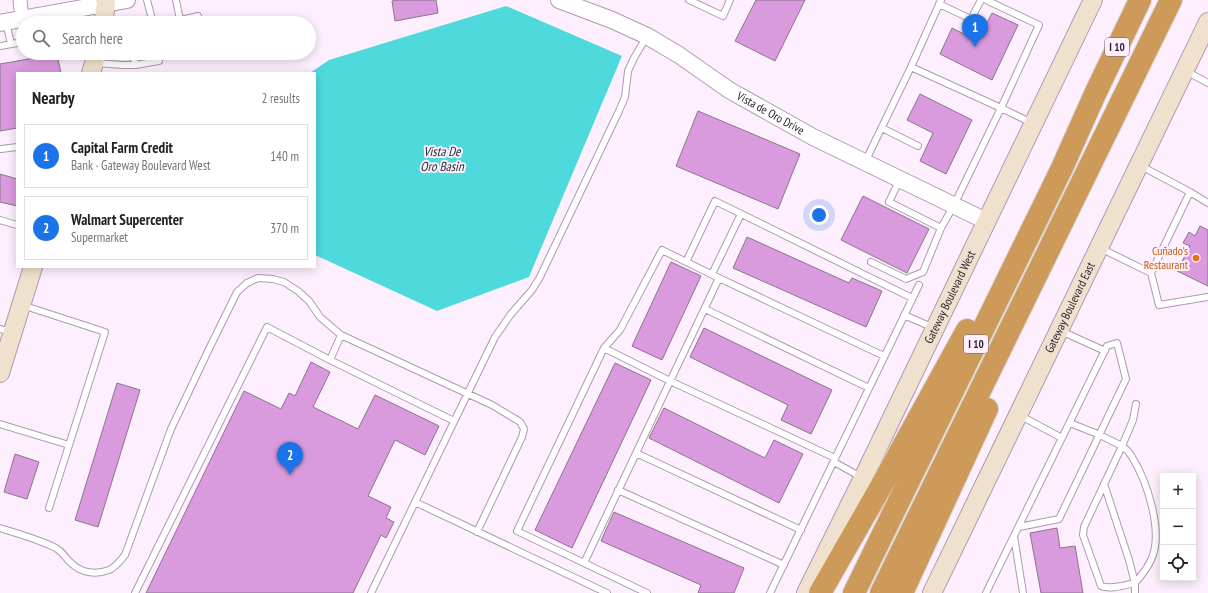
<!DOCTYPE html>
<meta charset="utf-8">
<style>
body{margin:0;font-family:"PT Sans Narrow",sans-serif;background:#f2f2f2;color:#222}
.controls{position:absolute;right:12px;bottom:12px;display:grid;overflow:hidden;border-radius:0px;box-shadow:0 2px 10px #0003}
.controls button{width:36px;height:36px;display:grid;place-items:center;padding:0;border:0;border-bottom:1px solid #e0e0e0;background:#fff;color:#222;font:20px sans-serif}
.you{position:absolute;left:819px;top:215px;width:14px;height:14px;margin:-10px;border:3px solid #fff;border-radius:50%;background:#1a73e8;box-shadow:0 0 0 6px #1a73e833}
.badge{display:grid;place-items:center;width:26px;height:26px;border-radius:50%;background:#1a73e8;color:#fff;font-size:13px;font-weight:700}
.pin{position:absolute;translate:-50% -33px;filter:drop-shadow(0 1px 2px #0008)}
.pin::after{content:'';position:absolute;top:21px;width:14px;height:12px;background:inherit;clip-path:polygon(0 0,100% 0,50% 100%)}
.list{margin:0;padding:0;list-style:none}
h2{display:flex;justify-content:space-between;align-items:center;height:52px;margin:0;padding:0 16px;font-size:17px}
h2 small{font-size:13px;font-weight:400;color:#767676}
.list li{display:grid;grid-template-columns:26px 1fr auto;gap:12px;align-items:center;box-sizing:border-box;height:64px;margin:0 8px 8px;padding:0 8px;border:1px solid #e0e0e0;border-radius:0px}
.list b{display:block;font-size:15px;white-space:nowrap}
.list p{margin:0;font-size:13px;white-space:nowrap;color:#767676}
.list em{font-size:13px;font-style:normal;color:#767676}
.icon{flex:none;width:22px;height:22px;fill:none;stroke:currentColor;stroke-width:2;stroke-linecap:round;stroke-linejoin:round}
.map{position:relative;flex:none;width:1208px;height:593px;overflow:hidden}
.search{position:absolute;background:#fff;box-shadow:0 2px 10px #0003;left:16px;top:16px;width:300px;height:44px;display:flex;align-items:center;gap:10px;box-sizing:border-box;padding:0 14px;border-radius:22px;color:#767676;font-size:15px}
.panel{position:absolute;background:#fff;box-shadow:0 2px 10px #0003;left:16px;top:72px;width:300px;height:196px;border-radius:0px}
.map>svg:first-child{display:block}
.water{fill:#4edadd}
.building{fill:#d99ade;stroke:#8b748c}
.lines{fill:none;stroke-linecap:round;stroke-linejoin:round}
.service-casing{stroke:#b098b1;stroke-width:8}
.minor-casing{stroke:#b098b1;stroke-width:15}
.tertiary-casing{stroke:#b098b1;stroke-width:18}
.secondary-casing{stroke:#b098b1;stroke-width:20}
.motorway-casing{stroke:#d9d8d9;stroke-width:24}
.service{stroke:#fff;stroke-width:6}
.minor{stroke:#fff;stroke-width:13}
.tertiary{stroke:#fff;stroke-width:16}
.secondary{stroke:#f0e1ce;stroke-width:18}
.motorway{stroke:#ce9a5a;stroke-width:22}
.food-dot{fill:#e8710a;stroke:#feefff;stroke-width:1.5}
.labels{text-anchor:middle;stroke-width:4;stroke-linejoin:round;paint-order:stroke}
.shield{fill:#feefff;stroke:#6c616d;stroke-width:1}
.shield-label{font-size:11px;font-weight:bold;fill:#2e242e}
.street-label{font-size:12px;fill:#2e242e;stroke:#feefff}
.food-label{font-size:12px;fill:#c56008;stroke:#feefff;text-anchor:end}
.water-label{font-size:13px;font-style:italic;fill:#172e2f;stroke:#feefff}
</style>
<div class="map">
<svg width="1208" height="593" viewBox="0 0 1208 593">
<rect width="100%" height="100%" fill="#feefff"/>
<path class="water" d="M506,6L622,56L529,277L437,311L315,255V73H310L329,60Z"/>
<path class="building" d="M398,0H436L438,13L395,21L392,1Z
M756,0H805L775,61L735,41Z
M992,13L1018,25L992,80L940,54L952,28L978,41Z
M57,54L61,73H17V128L0,131V64Z
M920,94L972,120L946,174L920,161L933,133L907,120Z
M698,111L800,154L778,209L676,166Z
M0,174L17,179V206L0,202Z
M863,196L929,229L907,273L841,240Z
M1200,226L1208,230V286L1177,271L1190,246L1183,243L1189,232L1195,236Z
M747,237L849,283L852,278L882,291L866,327L733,268Z
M671,262L701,276L662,360L632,346Z
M704,328L832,390L811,434L781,420L788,405L690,357Z
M311,362L330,372L313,407L358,429L375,395L439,426L425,455L395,440L368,496L391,507L386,518L394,522L386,538L381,535L353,593H146L244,391L281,409L289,393L295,396Z
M615,363L651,380L572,548L535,530Z
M117,383L140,390L98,527L75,520Z
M664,408L765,458L774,440L803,454L779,503L649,438Z
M15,454L39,462L27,499L4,492Z
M614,512L744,568L734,593H698L701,585L601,541Z
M1057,528L1060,548L1075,546L1083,593H1041L1030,533Z"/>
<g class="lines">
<g class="service-casing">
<path id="service" d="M147,0L153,23
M176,0L180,20
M689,0L723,16L730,0
M986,0L1039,25L1001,108L1032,123
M939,4L971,19L981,0
M6,22L11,44
M169,23L198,16
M0,46L23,42
M133,53L135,65
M96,63L123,65H135L159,61L158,53
M911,67L941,0
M1186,71L1208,83
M882,128L918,146
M1,149L17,147
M865,162L911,67L1001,108L954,205L941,228L923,272L906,279L871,262
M900,179L889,202L941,228
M1190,192L1208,203
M0,220L17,225
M1100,248L1151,273L1190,192L1141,166
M686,262L715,201L912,298
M1151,273L1159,305L1208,297
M712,274L741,214
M22,305L105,332L49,508
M705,309L869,388
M904,315L934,328
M0,329L12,332
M1061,331L1105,351
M604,348L670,381L835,458
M330,360L341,335
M1019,415L1062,438
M1070,423L1100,435L1122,446L1084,527L1083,535L1101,586C1111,590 1125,585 1135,583V593
M0,424L69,445
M636,453L801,530
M834,462L861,477
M1104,484L1129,560L1135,583
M618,490L784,565
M415,502L607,593
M0,528C19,534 38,539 56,548C64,553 65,558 71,563C81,573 96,575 109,570C116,567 120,561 125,555L171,429L209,349L237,292L247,283L258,278L273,279L284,282L298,291L309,301L320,317L341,335L492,405L517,420L520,422L524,429L522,437L477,532
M1014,536L1023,593
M584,563L719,278
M1135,583C1142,575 1150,565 1153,555C1162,528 1147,481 1132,457C1130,453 1126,449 1122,446L1133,420L1136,404
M135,593L267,327L330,360L454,421
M371,593L495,337L511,314L532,290L540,277L619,111L625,97L628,71L634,58L647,36
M647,593L517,531L604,348L620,330L662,250L719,278L884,356
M770,593L919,285
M986,593L1107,346L1117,343L1126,379L1059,519L1019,527"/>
</g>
<g class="minor-casing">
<path id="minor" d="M20,0L22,19"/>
</g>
<g class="tertiary-casing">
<g id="tertiary">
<path id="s1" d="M559,0L612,20L647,36L679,55L729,90L813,137L986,221"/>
<path d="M0,23L127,0"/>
</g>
</g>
<g class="secondary-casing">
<g id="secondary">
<path d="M103,23L106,4L105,0"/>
<path d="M91,73L97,53"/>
<path d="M0,373L33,267"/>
<path id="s2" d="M806,593L863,478L1093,0"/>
<path id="s3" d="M932,593L1208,22"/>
</g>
</g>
<g class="motorway-casing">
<path id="motorway" d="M820,593L879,490L967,330
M854,593L1062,168L1095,94L1140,0
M881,593L1171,0
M902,593L987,409"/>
</g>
<use href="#service" class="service"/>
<use href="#minor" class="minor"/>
<use href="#tertiary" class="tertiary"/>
<use href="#secondary" class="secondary"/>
<use href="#motorway" class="motorway"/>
</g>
<circle class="food-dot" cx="1196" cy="258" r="4"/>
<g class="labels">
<g class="shield">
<rect x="1105" y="38" width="24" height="18" rx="3"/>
<rect x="964" y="335" width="24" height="18" rx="3"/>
</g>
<g class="shield-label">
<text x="1117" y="51">I 10</text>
<text x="976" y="348">I 10</text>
</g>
<g class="street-label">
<text dy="4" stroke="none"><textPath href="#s1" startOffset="241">Vista de Oro Drive</textPath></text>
<text dy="4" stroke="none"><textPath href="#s2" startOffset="329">Gateway Boulevard West</textPath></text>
<text dy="4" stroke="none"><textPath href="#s3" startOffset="317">Gateway Boulevard East</textPath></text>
</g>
<g class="food-label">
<text x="1188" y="255">Cuñado's<tspan x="1188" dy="14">Restaurant</tspan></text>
</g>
<g class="water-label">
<text x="442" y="156">Vista De<tspan x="442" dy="15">Oro Basin</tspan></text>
</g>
</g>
</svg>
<div class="controls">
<button>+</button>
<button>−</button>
<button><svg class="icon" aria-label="locate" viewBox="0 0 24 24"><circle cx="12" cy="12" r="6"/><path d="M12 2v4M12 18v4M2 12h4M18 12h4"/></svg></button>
</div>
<div class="you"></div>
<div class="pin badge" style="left:975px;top:47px">1</div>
<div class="pin badge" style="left:290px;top:475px">2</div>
<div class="search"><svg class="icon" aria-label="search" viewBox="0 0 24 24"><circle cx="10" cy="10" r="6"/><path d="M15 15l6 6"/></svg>Search here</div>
<section class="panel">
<h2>Nearby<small>2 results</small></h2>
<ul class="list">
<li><span class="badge">1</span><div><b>Capital Farm Credit</b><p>Bank · Gateway Boulevard West</p></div><em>140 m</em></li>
<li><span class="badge">2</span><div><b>Walmart Supercenter</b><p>Supermarket</p></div><em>370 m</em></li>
</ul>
</section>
</div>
